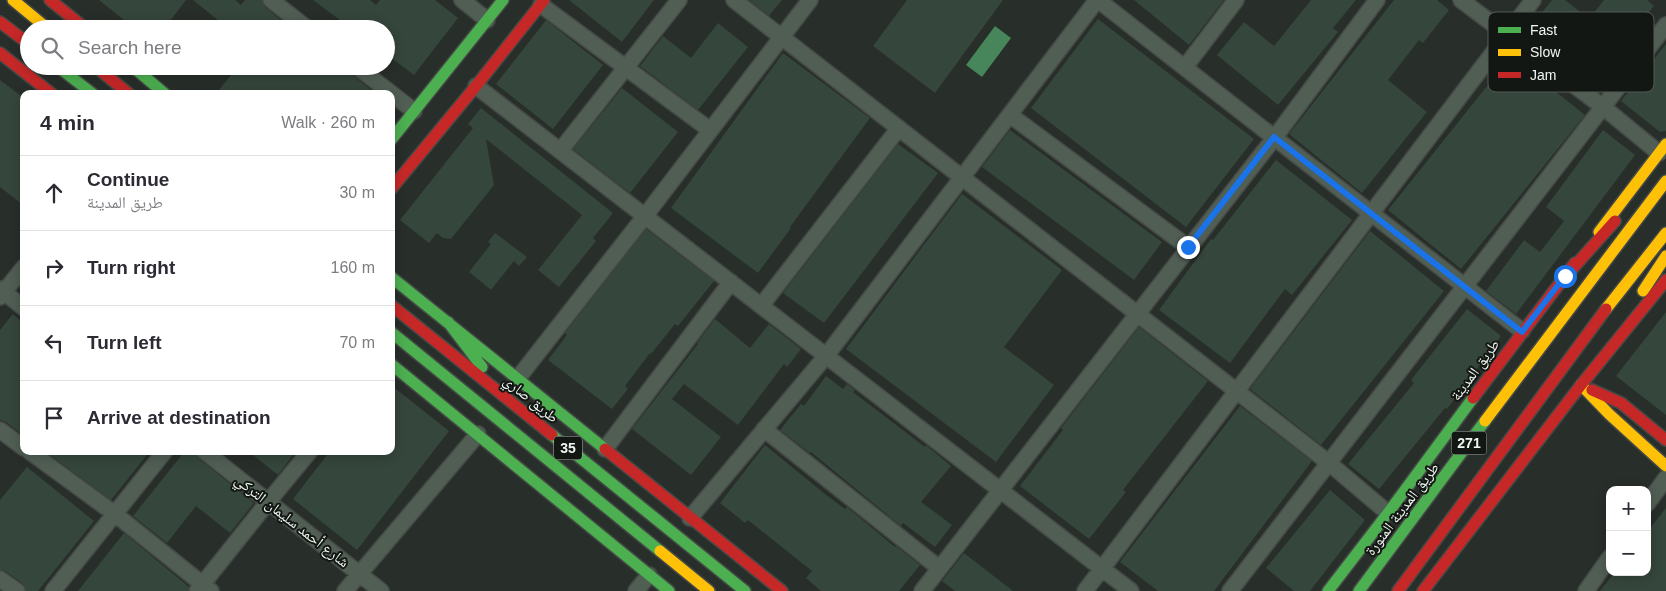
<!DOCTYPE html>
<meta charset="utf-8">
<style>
body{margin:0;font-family:Helvetica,"Noto Naskh Arabic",sans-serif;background:#f7f7f7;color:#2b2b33}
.controls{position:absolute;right:15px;bottom:15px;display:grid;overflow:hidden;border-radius:10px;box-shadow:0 2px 12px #0003}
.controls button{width:45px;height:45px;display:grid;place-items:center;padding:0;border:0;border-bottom:1px solid #e1e1e2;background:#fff;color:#2b2b33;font:25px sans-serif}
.stop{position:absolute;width:15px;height:15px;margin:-11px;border:4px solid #1a73e8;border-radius:50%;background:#fff}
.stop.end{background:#1a73e8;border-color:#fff;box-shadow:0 1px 5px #0008}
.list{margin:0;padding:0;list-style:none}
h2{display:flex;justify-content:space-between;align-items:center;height:65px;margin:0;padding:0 20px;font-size:21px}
h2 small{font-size:16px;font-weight:400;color:#7c7c81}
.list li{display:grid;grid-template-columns:32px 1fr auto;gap:15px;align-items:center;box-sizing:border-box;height:75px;padding:0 20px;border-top:1px solid #e1e1e2}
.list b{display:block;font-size:19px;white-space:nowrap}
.list p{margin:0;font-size:16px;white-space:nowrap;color:#7c7c81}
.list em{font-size:16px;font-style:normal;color:#7c7c81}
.icon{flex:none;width:28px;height:28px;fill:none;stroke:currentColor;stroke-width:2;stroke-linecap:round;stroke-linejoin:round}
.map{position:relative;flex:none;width:1666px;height:591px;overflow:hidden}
.search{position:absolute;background:#fff;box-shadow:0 2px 12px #0003;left:20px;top:20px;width:375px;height:55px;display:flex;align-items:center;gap:12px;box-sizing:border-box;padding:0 18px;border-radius:28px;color:#7c7c81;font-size:19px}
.panel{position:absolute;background:#fff;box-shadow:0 2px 12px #0003;left:20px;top:90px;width:375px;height:365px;border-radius:10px}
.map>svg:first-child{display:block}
.water{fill:#47855a}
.building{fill:#35463c}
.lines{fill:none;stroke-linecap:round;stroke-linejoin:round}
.street-casing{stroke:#454946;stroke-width:18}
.fast-casing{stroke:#454946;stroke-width:14}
.slow-casing{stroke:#454946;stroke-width:14}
.jam-casing{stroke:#454946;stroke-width:14}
.street{stroke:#505e54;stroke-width:15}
.fast{stroke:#4caf50;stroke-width:11}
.slow{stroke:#ffc107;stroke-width:11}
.jam{stroke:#c62828;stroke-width:11}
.route{stroke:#1a73e8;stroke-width:6}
.labels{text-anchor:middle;stroke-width:4;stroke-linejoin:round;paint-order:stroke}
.shield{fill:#121713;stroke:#adb4ae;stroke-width:1}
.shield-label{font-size:14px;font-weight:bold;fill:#f0f7f1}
.street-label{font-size:15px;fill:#f0f7f1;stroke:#121713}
.key{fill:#121713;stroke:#555a56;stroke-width:1}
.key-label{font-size:14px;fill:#f0f7f1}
</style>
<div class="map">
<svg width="1666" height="591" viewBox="0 0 1666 591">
<rect width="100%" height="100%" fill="#282e29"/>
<path class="water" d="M995,26L1011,38L982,77L966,65Z"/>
<path class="building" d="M99,0H186L164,29H135Z
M193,0H235L241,5L245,0H262L265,7L292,29H229Z
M313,0H370L376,5L380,0H435L458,18L414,75L386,54V29H352Z
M569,0H654L622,42Z
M749,0H782L769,16Z
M907,0H1003L935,93L873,46Z
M1134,0H1224L1189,45Z
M1311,0H1356L1333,28L1338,32L1278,105L1217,55L1244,22L1274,46Z
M1394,0H1437L1449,10L1423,43L1419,40L1388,80L1427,112L1362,193L1289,134Z
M1552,0H1565L1589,19L1604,0H1647L1654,6L1597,77L1532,25Z
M1098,19L1254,139L1186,227L1031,108Z
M546,20L603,65L553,129L496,84Z
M718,23L748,47L698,110L640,66L663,36L691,58Z
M1666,44V131L1660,132L1621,101Z
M783,53L870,118L790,227L791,228L758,273L671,208Z
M1511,56L1585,115L1461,269L1388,210Z
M238,66H347L350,73L376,94H216Z
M0,80L24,98V206L0,187Z
M622,88L678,132L630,193L573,149Z
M481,108L613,213L593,238L596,241L559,287L538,270L582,215L486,139L494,185L451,239L443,238L437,233L429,243L400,220L473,128L468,124Z
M1010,130L1162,242L1134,280L982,167Z
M1603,130L1635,155L1516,314L1486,291L1524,240L1540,252L1564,221L1546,207Z
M898,144L938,173L824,323L783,293Z
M1276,160L1352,220L1292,295L1285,289L1230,363L1159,310L1211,239L1213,240Z
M962,194L1062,270L1004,347L1054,385L996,462L846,349Z
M646,229L714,281L678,326L675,324L651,354L650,353L625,386L628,389L612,409L548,360L567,335L565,333Z
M1370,231L1444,291L1321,445L1250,389Z
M495,233L527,257L519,266L514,261L491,290L469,272L491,244L488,242Z
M1467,309L1501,336L1447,409L1445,408L1379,489L1348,464L1414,383L1411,380Z
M1666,312V415L1616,376Z
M13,314L24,324V436L6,422L0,420V330Z
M715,319L750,348L769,324L801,349L787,367L784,364L738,425L684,384L672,399L721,437L691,475L632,429L698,344L697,343Z
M1139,327L1208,381L1123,490L1126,492L1089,539L1020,486L1063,430L1061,428Z
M826,376L843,389L847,384L855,390L853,392L925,447L926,445L951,466L921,502L952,525L935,547L903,523L901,526L811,452L810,453L780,430L801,404L804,406Z
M391,385L449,431L357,550L293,499L330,451H391Z
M1240,406L1312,461L1214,591H1158L1120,562Z
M765,445L825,494L845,509L847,507L895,547L896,546L920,565L899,591H821L806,578L812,571L748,520L745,523L720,503Z
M45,451H150L111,500Z
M185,451H194L198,458L254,503L230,533L196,506L167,543L133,516Z
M248,451H296L278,475Z
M27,467L94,521L38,591H26L22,583L5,571L0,570V500Z
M1330,490L1365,520L1310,591H1294L1266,568Z
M1666,508V591H1600L1615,572H1647V532Z
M124,533L189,587L188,591H78Z
M964,553L1013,591H955L942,581Z"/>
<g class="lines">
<g class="street-casing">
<path id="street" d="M271,0L308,29
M462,0L487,20
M734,0L1329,463L1388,513
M1098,0L1522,331
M1461,0L1603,107L1659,153
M541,5L710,130
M356,66L414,111
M1185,67L1236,0
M476,86L1131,591
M1010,115L1188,247
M560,151L679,0
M0,289L24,308
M0,297L24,267
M761,306L899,128
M518,378L645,216L810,0
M764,429L939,568
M0,430L24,448
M605,449L731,282
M29,451L115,514L211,591
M204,451L381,591
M1647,504L1666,478
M690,518L826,356L1097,0
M0,579L17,591
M53,591L165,451
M197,591L268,502L310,451
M345,591L478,434
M636,591L649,575
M922,591L1275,137L1377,0
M1085,591L1533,0
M1230,591L1666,25
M1586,591L1610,557"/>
</g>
<g class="fast-casing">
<path id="fast" d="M57,66L93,94
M132,66L165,94
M391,140L503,0
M391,277L605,449
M448,322L482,367
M391,332L660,551
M391,364L669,591
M552,435L745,591
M1328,591L1388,513L1473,398
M1359,591L1485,421"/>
</g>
<g class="slow-casing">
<path id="slow" d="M13,0L48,29
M1599,232L1666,144
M1643,291L1666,256
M1606,309L1666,233
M1581,385L1609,414L1666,466
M1485,421L1666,181
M660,551L709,591"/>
</g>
<g class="jam-casing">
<path id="jam" d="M50,0L86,29
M0,22L29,44
M0,53L52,94
M95,66L129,94
M391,189L476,86L544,0
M1565,277L1615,221
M391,305L552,435
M1592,390L1621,403L1666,440
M1473,398L1575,263
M605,449L782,591
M1398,591L1606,309
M1423,591L1581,385L1666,280"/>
</g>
<use href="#street" class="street"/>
<use href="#fast" class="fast"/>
<use href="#slow" class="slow"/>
<use href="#jam" class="jam"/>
</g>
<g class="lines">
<path class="route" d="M1188,247L1274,137L1522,332L1565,276"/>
</g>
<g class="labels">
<g class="shield">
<rect x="1451.5" y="431.5" width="35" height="23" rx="4"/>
<rect x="554" y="436.5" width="28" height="23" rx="4"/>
</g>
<g class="shield-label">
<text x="1469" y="448">271</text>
<text x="568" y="453">35</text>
</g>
<g class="street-label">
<text transform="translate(1475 370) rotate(-54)" y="5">طريق المدينة</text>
<text transform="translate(531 399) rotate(39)" y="5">طريق صاري</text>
<text transform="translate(1402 509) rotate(-53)" y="5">طريق المدينة المنورة</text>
<text transform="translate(292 521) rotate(38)" y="5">شارع أحمد سليمان التركي</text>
</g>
</g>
<rect x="1488" y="12" width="166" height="80" rx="8" class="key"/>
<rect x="1498" y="27" width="23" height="6" fill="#4caf50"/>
<rect x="1498" y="49" width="23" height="7" fill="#ffc107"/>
<rect x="1498" y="72" width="23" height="6" fill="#c62828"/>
<g class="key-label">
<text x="1530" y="35">Fast</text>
<text x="1530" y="57">Slow</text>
<text x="1530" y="80">Jam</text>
</g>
</svg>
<div class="controls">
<button>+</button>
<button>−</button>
</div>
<div class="stop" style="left:1565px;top:276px"></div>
<div class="stop end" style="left:1188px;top:247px"></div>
<div class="search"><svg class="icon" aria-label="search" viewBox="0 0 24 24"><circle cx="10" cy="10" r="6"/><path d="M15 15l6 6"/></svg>Search here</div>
<section class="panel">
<h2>4 min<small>Walk · 260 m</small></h2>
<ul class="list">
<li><svg class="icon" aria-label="ahead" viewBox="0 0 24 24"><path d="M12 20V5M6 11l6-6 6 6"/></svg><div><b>Continue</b><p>طريق المدينة</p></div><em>30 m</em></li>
<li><svg class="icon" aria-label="right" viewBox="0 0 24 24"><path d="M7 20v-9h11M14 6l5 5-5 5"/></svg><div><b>Turn right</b></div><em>160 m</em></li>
<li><svg class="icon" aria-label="left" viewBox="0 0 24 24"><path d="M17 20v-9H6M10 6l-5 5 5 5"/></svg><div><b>Turn left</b></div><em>70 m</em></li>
<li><svg class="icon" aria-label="arrive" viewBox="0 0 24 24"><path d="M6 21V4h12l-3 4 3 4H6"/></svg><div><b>Arrive at destination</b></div></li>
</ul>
</section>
</div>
